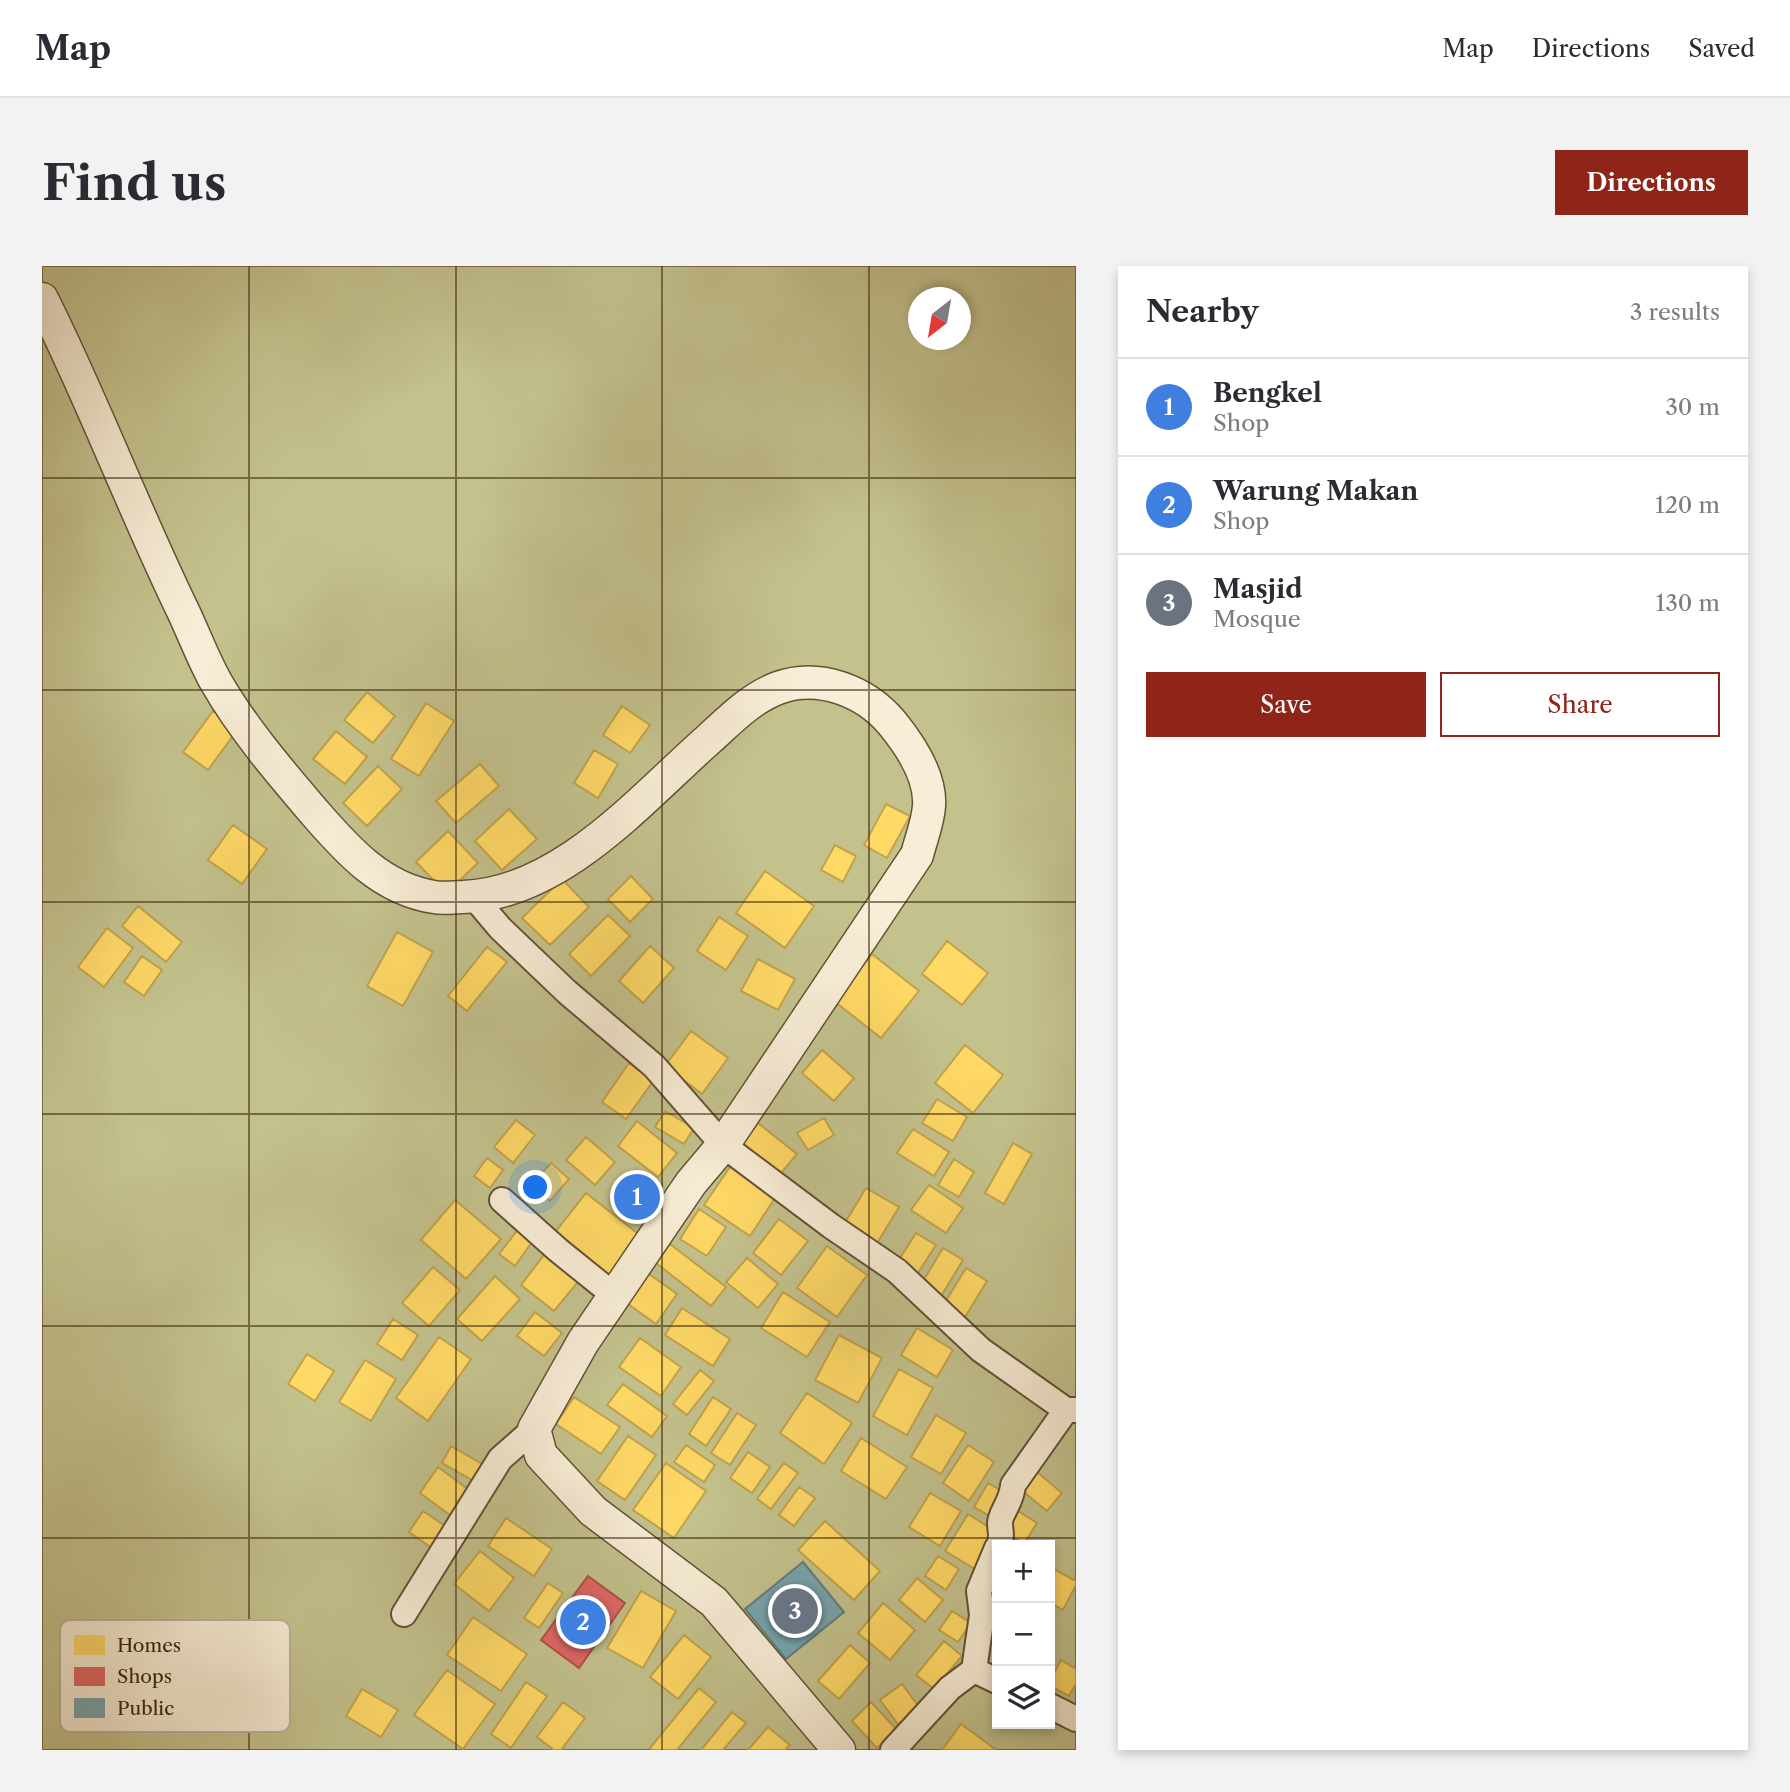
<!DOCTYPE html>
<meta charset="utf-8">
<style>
body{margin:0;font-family:"Libre Caslon Text",serif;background:#f2f2f3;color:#2b2b33}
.controls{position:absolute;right:21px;bottom:21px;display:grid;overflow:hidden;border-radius:0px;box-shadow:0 4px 10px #0003}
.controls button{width:63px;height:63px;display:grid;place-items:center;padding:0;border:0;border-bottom:2px solid #e1e1e2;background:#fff;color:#2b2b33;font:35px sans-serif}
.compass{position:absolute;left:866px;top:21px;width:63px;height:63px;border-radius:50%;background:#fff;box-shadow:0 4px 10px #0003;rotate:211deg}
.you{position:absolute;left:494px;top:922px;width:24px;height:24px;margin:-18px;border:5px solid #fff;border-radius:50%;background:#1a73e8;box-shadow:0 0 0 10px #1a73e833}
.badge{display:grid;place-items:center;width:46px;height:46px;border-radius:50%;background:#8f2418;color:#fff;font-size:23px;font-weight:700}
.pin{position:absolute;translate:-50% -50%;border:4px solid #fff;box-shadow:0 2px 7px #0006}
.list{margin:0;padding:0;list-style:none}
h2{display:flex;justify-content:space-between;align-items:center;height:91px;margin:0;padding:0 28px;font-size:30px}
h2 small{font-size:23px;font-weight:400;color:#7c7c81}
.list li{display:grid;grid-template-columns:46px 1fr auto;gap:21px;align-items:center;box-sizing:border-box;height:98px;padding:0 28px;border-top:2px solid #e1e1e2}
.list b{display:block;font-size:26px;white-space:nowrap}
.list p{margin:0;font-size:23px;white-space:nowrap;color:#7c7c81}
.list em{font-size:23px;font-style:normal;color:#7c7c81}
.actions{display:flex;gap:14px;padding:21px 28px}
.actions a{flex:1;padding:16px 0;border:2px solid #8f2418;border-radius:0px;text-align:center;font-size:24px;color:#8f2418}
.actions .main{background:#8f2418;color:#fff}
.icon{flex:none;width:38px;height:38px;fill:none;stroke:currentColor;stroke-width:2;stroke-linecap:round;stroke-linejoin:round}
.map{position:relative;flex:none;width:1034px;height:1484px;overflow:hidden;border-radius:0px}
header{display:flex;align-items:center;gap:42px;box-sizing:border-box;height:98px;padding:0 35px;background:#fff;border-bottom:2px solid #e1e1e2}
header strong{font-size:33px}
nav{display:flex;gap:38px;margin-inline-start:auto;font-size:24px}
.intro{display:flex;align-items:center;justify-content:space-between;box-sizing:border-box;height:168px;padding:0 42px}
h1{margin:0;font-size:49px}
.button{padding:18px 32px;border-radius:0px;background:#8f2418;color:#fff;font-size:24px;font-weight:700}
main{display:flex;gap:42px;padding:0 42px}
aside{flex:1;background:#fff;border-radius:0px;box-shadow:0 4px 10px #0003}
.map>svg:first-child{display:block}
.green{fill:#c3c28d;stroke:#7c714a;stroke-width:2;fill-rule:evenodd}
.homes{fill:#ffd966;stroke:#c2a24a;stroke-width:2}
.shops{fill:#e06666;stroke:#ad514a;stroke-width:2}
.public{fill:#76a5af;stroke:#627d7d;stroke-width:2}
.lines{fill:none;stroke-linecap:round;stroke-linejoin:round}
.minor-casing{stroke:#655136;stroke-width:28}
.tertiary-casing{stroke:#655136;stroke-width:35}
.minor{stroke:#f8eed7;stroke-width:24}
.tertiary{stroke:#f8eed7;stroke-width:32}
.grid{fill:none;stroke:#352008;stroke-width:2;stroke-opacity:0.55}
.key{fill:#f8eed7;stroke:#beb099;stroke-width:2}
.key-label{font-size:19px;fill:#352008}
</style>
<header>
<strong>Map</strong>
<nav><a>Map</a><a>Directions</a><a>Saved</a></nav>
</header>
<div class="intro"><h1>Find us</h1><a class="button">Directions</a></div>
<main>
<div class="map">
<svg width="1034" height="1484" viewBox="0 0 1034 1484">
<rect width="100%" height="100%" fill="#f4e5c1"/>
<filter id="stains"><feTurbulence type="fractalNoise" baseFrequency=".00286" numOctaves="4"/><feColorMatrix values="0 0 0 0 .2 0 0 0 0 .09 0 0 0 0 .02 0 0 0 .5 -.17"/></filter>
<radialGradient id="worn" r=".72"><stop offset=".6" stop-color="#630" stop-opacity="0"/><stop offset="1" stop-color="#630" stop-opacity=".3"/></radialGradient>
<path class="green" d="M0,0H1034V1484H0ZM876,32H918V74H876ZM955,1279H1008V1458H955Z"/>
<path class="homes" d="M325,426L353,450L331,477L302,454Z
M384,437L412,455L377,510L349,493Z
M580,440L608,459L588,487L561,469Z
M171,445L196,463L166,504L141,486Z
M294,465L325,491L303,518L271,493Z
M552,484L576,498L556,532L532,517Z
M438,498L457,520L414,557L394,535Z
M336,500L360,523L325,560L301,537Z
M844,538L868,550L845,592L822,579Z
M467,543L495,573L460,604L433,575Z
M191,559L225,583L200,618L166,594Z
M406,565L436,597L404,627L374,596Z
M793,579L814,590L801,616L779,604Z
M723,605L772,640L743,682L694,647Z
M589,610L611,633L588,656L566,633Z
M520,613L547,641L508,679L480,652Z
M96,640L140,676L124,696L80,660Z
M566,649L588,670L549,710L527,688Z
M677,651L706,670L684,704L655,685Z
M65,662L91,682L62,721L36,701Z
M355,666L391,686L361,740L325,720Z
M905,675L946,707L920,739L880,708Z
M608,680L632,702L601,737L577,715Z
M445,681L465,696L425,745L406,730Z
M830,688L877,725L839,772L792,735Z
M100,690L120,704L102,730L82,716Z
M716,693L753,713L736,744L699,725Z
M649,765L686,792L660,828L623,800Z
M923,779L961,809L931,847L893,817Z
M780,784L812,812L792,835L760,807Z
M587,797L611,815L584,853L560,836Z
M895,833L925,851L911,875L880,857Z
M623,845L652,862L642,878L613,861Z
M782,852L792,869L766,884L755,867Z
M474,854L493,869L471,897L452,881Z
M595,855L635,887L616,911L576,880Z
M716,857L755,888L735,912L696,881Z
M871,863L907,886L892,910L855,887Z
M544,871L573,896L553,919L524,894Z
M971,877L990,888L962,938L943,927Z
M445,892L461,904L448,922L432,910Z
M912,893L932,906L917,931L896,919Z
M509,897L527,913L508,935L489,919Z
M688,901L733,932L708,970L662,939Z
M887,919L921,942L904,967L869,944Z
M824,922L857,941L834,979L801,960Z
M544,927L599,970L564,1015L508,973Z
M413,934L459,973L424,1013L379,974Z
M657,943L684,961L665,990L638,973Z
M737,953L766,975L739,1009L711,987Z
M477,962L492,973L473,1000L457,988Z
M874,967L894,979L872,1013L853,1000Z
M628,978L684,1021L669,1040L614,997Z
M785,980L825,1009L795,1051L755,1022Z
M901,982L921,994L898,1032L878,1020Z
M502,989L536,1016L512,1045L479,1019Z
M705,992L736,1018L716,1042L684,1016Z
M391,1001L418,1024L387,1060L360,1037Z
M924,1002L945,1015L920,1056L899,1043Z
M603,1005L635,1028L614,1058L582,1035Z
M453,1010L478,1033L440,1075L415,1053Z
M741,1026L788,1056L765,1091L719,1062Z
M640,1042L688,1073L671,1100L623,1069Z
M493,1046L520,1067L502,1090L475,1070Z
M351,1053L376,1069L360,1094L335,1078Z
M875,1062L911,1084L895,1111L859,1089Z
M797,1069L840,1092L816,1137L773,1114Z
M397,1071L429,1093L386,1155L354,1132Z
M598,1072L639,1101L619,1130L577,1101Z
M265,1088L292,1105L273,1135L246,1118Z
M323,1094L354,1113L329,1155L297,1136Z
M857,1103L891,1122L865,1169L831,1150Z
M658,1104L672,1115L645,1149L631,1138Z
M581,1118L625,1150L610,1171L565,1139Z
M765,1127L810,1157L782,1198L738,1167Z
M532,1131L578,1161L559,1188L514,1158Z
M671,1131L689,1143L664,1180L647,1168Z
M695,1147L714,1159L688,1199L669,1187Z
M894,1149L924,1167L899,1208L869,1191Z
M586,1170L614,1189L583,1234L555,1215Z
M819,1172L865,1201L844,1233L799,1205Z
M644,1179L673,1199L662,1216L632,1196Z
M926,1179L952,1196L927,1235L901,1217Z
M409,1180L440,1198L430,1214L400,1197Z
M706,1186L728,1201L710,1227L688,1212Z
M624,1197L664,1225L632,1272L591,1244Z
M742,1197L756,1207L729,1243L715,1233Z
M396,1201L431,1227L412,1252L378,1227Z
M994,1205L1020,1227L1005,1245L978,1223Z
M946,1217L965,1228L951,1252L932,1241Z
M757,1221L773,1232L752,1260L737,1249Z
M888,1227L919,1245L898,1280L867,1261Z
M381,1245L409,1264L394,1285L367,1266Z
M976,1245L995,1257L982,1278L963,1266Z
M926,1248L958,1268L936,1305L903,1285Z
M464,1252L510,1283L492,1310L446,1280Z
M783,1255L838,1305L812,1334L756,1284Z
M438,1285L472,1312L447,1345L412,1318Z
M896,1290L917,1303L904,1324L883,1310Z
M1008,1301L1034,1315V1319L1021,1344L1008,1337Z
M875,1312L901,1334L883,1356L857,1334Z
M506,1317L521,1327L497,1362L482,1352Z
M599,1325L634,1345L601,1402L565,1382Z
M841,1337L873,1364L848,1394L816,1367Z
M910,1345L929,1357L916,1376L897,1364Z
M431,1351L485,1388L459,1425L405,1389Z
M642,1369L669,1391L636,1433L608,1411Z
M902,1375L920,1390L892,1423L874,1409Z
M808,1379L828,1397L797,1433L776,1415Z
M1019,1394L1034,1403V1418L1027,1430L1008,1420V1415Z
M405,1404L453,1438L421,1483L372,1449Z
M484,1416L505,1430L469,1482L449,1468Z
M860,1418L880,1445L858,1461L838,1434Z
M657,1422L674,1436L635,1484H611L608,1482Z
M320,1423L356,1444L339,1471L304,1450Z
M521,1436L543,1452L519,1484H512L495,1471Z
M829,1436L855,1464L835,1482L810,1455Z
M690,1446L704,1457L681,1484H659Z
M919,1458L953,1483L952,1484H900Z
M726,1461L748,1479L743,1484H706Z"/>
<path class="shops" d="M591,912L615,928L598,952L575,935Z
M546,1310L583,1337L537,1402L499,1374Z"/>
<path class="public" d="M761,1296L802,1346L744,1393L703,1343Z"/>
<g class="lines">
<g class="minor-casing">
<path id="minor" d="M431,630L458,662L525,726L612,800L681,879L789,960L855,1005L939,1084L1024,1144H1034
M460,934L516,984L573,1030
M957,1279C961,1270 958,1266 958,1257C958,1247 970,1236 971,1219L1024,1144
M362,1348L458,1193L492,1163
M932,1404L955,1415
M1008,1440L1034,1453
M851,1484L908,1422L932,1404L940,1349L937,1325L955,1282"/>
</g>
<g class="tertiary-casing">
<path id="tertiary" d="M0,33C51,135 91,242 141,345C152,368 161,393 174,416C201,463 238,506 273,547C306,585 340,623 392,631C401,633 412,631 421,631C519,628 599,533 667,473C688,454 709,432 736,422C777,407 823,425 850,457C868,479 889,510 887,540C886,556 879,573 875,589L681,879L649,917L541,1076L492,1163L499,1189L551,1245L672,1336L797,1484"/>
</g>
<use href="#minor" class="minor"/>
<use href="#tertiary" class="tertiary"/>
</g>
<path class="grid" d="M207,0V1484M414,0V1484M620,0V1484M827,0V1484M0,212H1034M0,424H1034M0,636H1034M0,848H1034M0,1060H1034M0,1272H1034"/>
<rect x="18" y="1354" width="230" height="112" rx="10" class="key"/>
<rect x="32" y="1369" width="31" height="20" fill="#ffd966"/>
<rect x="32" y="1401" width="31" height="19" fill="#e06666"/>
<rect x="32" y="1432" width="31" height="20" fill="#76a5af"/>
<g class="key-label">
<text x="75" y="1386">Homes</text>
<text x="75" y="1417">Shops</text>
<text x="75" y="1449">Public</text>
</g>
<rect width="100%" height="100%" filter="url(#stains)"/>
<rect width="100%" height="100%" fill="url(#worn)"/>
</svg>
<div class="controls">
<button>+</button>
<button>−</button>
<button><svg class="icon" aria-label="layers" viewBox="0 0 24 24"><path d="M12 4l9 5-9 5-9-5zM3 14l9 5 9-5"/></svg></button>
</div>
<svg class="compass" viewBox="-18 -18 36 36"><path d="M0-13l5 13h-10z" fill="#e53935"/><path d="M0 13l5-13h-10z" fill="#7c7c81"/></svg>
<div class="you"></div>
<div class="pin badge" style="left:595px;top:931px;background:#3f7fe0">1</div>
<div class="pin badge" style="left:541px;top:1356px;background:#3f7fe0">2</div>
<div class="pin badge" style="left:753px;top:1345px;background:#6b7280">3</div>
</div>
<aside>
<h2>Nearby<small>3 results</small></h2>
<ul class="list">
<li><span class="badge" style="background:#3f7fe0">1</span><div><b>Bengkel</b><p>Shop</p></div><em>30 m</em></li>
<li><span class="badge" style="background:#3f7fe0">2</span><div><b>Warung Makan</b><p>Shop</p></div><em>120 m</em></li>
<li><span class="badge" style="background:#6b7280">3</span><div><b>Masjid</b><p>Mosque</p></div><em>130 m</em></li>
</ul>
<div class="actions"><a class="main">Save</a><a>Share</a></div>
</aside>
</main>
